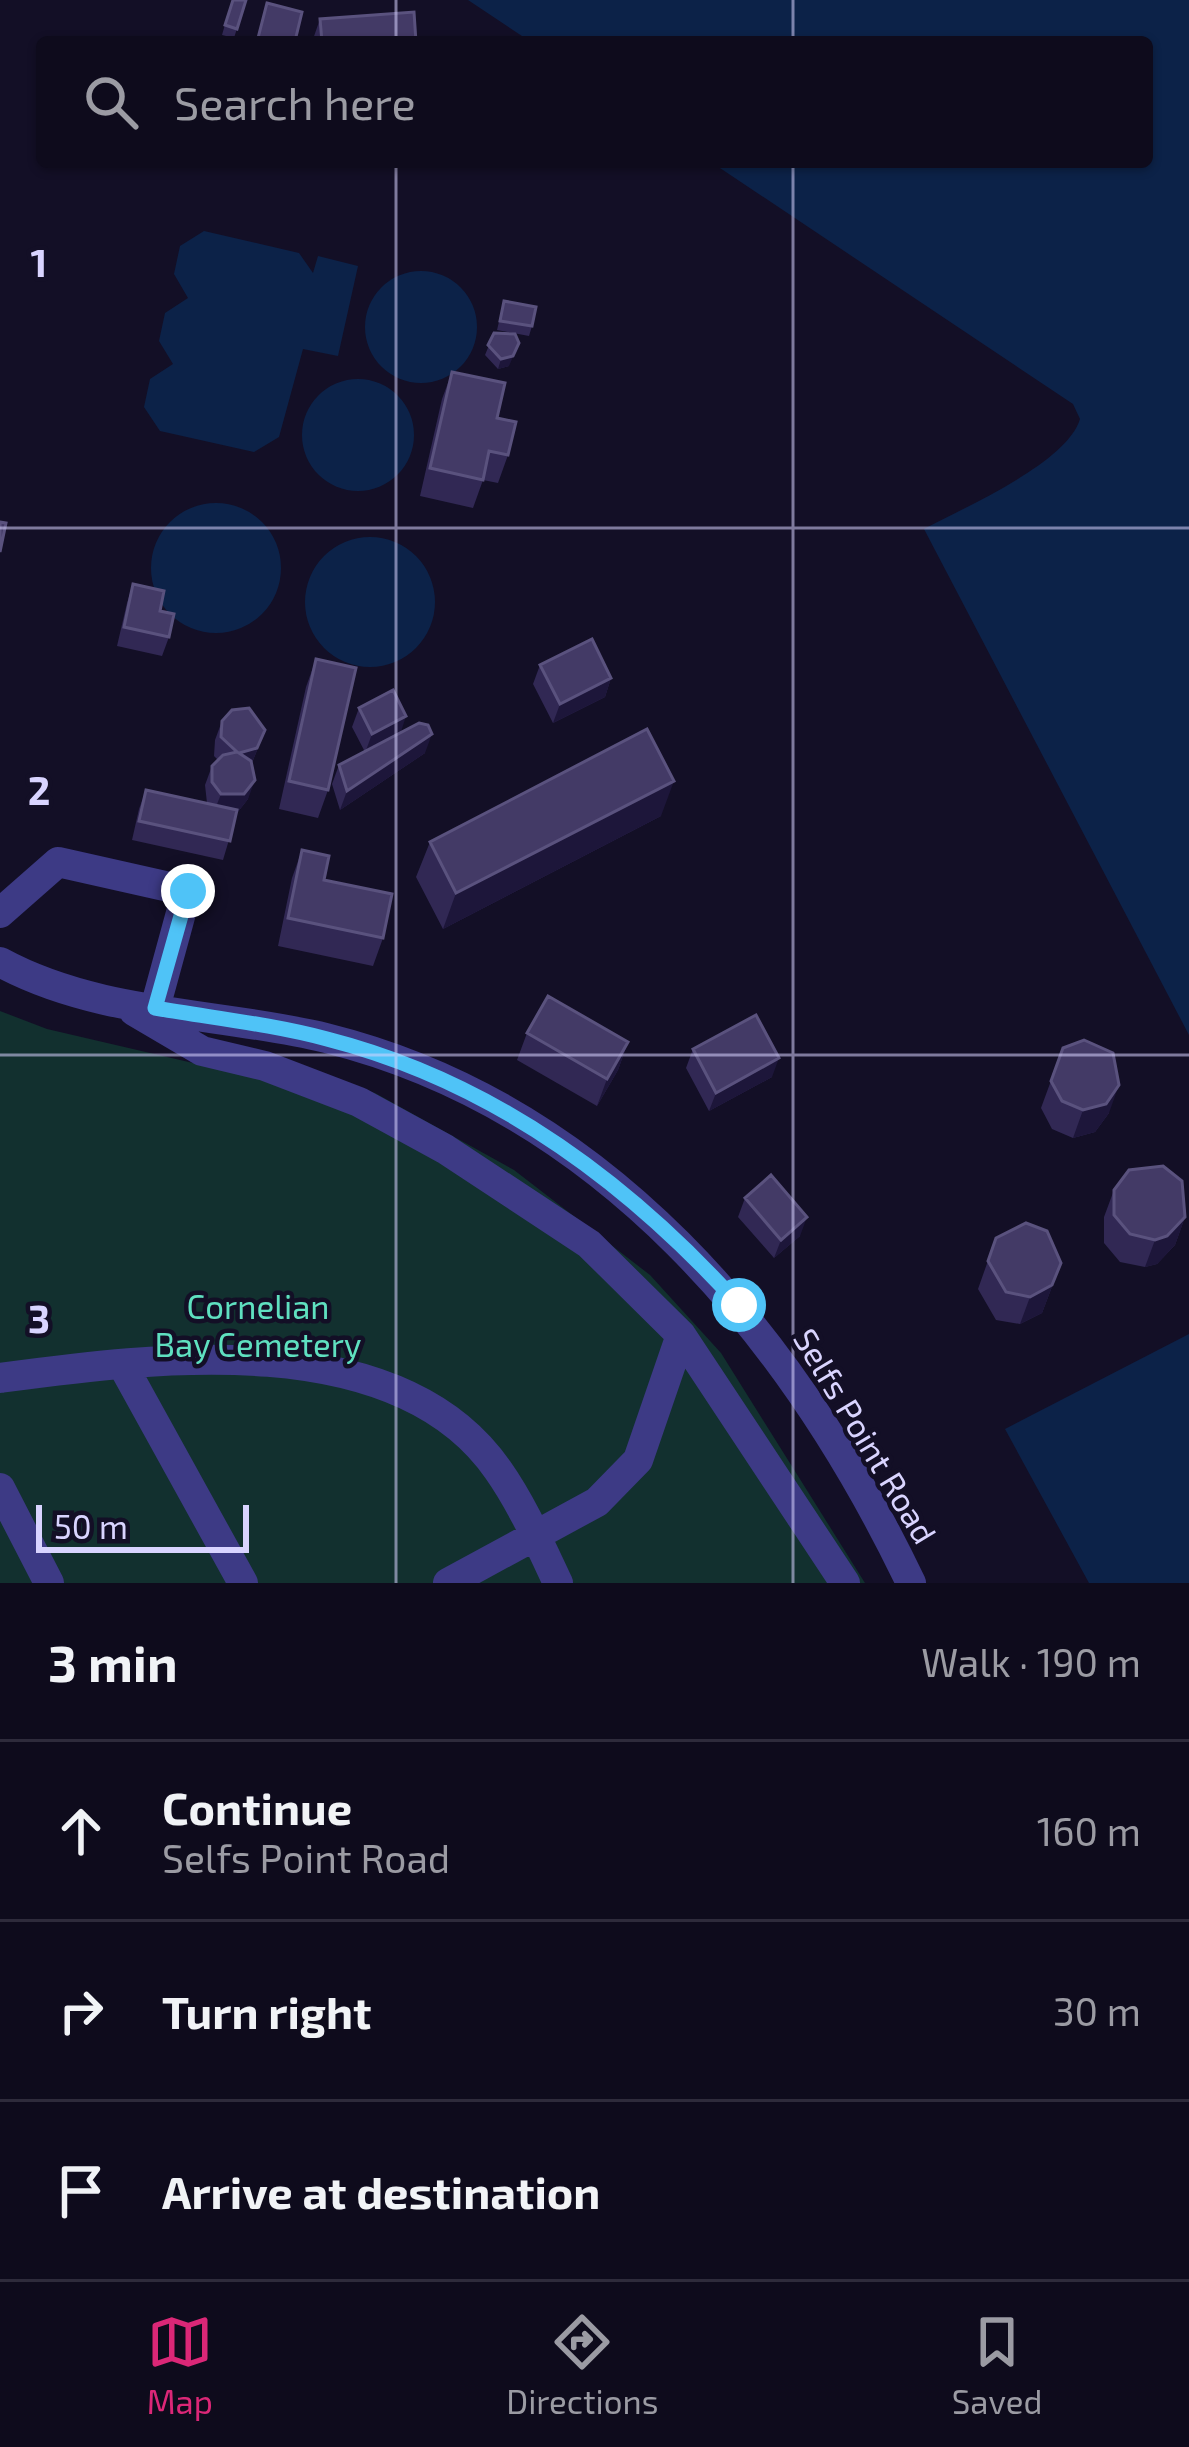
<!DOCTYPE html>
<meta charset="utf-8">
<style>
body{margin:0;font-family:"Exo 2",sans-serif;background:#1c1929;color:#f1f3f6}
.scale{position:absolute;left:36px;bottom:30px;width:213px;box-sizing:border-box;padding-left:12px;border:6px solid #d9d4ff;border-top:0;font-size:33px;line-height:42px;white-space:nowrap;color:#d9d4ff;-webkit-text-stroke:9px #130f26;paint-order:stroke}
.stop{position:absolute;width:36px;height:36px;margin:-27px;border:9px solid #4fc3f7;border-radius:50%;background:#fff}
.stop.end{background:#4fc3f7;border-color:#fff;box-shadow:0 3px 12px #0008}
.list{margin:0;padding:0;list-style:none}
h2{display:flex;justify-content:space-between;align-items:center;height:156px;margin:0;padding:0 48px;font-size:51px}
h2 small{font-size:39px;font-weight:400;color:#9b9ba3}
.list li{display:grid;grid-template-columns:78px 1fr auto;gap:36px;align-items:center;box-sizing:border-box;height:180px;padding:0 48px;border-top:3px solid #2e2b3b}
.list b{display:block;font-size:45px;white-space:nowrap}
.list p{margin:0;font-size:39px;white-space:nowrap;color:#9b9ba3}
.list em{font-size:39px;font-style:normal;color:#9b9ba3}
.icon{flex:none;width:66px;height:66px;fill:none;stroke:currentColor;stroke-width:2;stroke-linecap:round;stroke-linejoin:round}
.map{position:relative;flex:none;width:1189px;height:1583px;overflow:hidden}
.search{position:absolute;background:#0e0b1c;box-shadow:0 3px 9px #0004;left:36px;right:36px;top:36px;height:132px;display:flex;align-items:center;gap:30px;box-sizing:border-box;padding:0 42px;border-radius:12px;color:#9b9ba3;font-size:45px}
.sheet{height:696px;background:#0e0b1c}
nav{display:flex;justify-content:space-around;align-items:center;box-sizing:border-box;height:168px;border-top:3px solid #2e2b3b;background:#0e0b1c;font-size:33px;color:#9b9ba3}
nav a{display:grid;justify-items:center;gap:6px}
nav .on{color:#db2777}
.map>svg:first-child{display:block}
.green{fill:#12302f}
.water{fill:#0c2248}
.lines{fill:none;stroke-linecap:round;stroke-linejoin:round}
.minor{stroke:#3d3a85;stroke-width:30}
.wall{fill:#312854}
.shaded-wall{fill:#1d163a}
.building{fill:#433a66;stroke:#5a527e;stroke-width:3}
.route{stroke:#4fc3f7;stroke-width:15}
.grid{fill:none;stroke:#d9d4ff;stroke-width:3;stroke-opacity:0.55}
.labels{text-anchor:middle;stroke-width:9;stroke-linejoin:round;paint-order:stroke}
.park-label{font-size:33px;fill:#5fe0c0;stroke:#130f26}
.street-label{font-size:33px;fill:#d9d4ff;stroke:#130f26}
.grid-label{font-size:39px;text-anchor:middle;font-weight:bold;fill:#d9d4ff;stroke:#130f26;stroke-width:9;stroke-linejoin:round;paint-order:stroke}
</style>
<div class="map">
<svg width="1189" height="1583" viewBox="0 0 1189 1583">
<rect width="100%" height="100%" fill="#130f26"/>
<path class="green" d="M0,1011L47,1029L193,1063L283,1064L375,1093L514,1170L650,1275L721,1353L865,1583H0Z"/>
<path class="water" d="M468,0H1189V1035L924,529C965,507 1067,463 1080,419L1073,404L711,162H1147V42H531Z
M204,231L299,253L313,273L318,256L358,266L338,356L303,349L279,437L254,452L160,431L144,407L150,379L173,364L159,341L165,313L188,298L174,274L180,246Z
M365 327a56 56 0 1 1 112 0a56 56 0 1 1-112 0Z
M302 435a56 56 0 1 1 112 0a56 56 0 1 1-112 0Z
M151 568a65 65 0 1 1 130 0a65 65 0 1 1-130 0Z
M305 602a65 65 0 1 1 130 0a65 65 0 1 1-130 0Z
M1189,1334V1583H1089L1005,1429Z"/>
<g class="lines">
<path class="minor" d="M0,913L58,862L187,891L155,1008
M0,962C99,1016 219,1012 326,1038C603,1107 792,1335 911,1583
M134,1011L202,1051L265,1066L359,1102L445,1149L589,1244L681,1335L845,1583
M122,1364L243,1583
M0,1378C149,1358 397,1324 498,1470C522,1504 540,1545 558,1583
M0,1488L49,1583
M448,1583L597,1502L638,1460L681,1335"/>
</g>
<path class="wall" d="M232,0H246L234,38L222,35Z
M320,19L416,42H312Z
M504,301L532,326L529,336L497,330Z
M494,333L509,366L498,369L485,355Z
M452,372L497,418L508,455L498,483L483,480L473,508L420,496L442,399Z
M133,584L160,611L169,637L162,656L117,646L127,603Z
M316,659L328,790L318,818L279,809L306,687Z
M540,665L611,678L605,697L553,723L533,684Z
M359,708L400,733L425,753L340,810L332,784L339,765L365,752L352,727Z
M222,721L265,730L252,763L248,799L237,813L223,860L132,840L139,809L146,790L207,803L205,785L212,766L218,760L214,756L215,740Z
M661,816L443,929L416,877L430,842Z
M302,850L324,880L383,938L373,966L278,946L292,878Z
M527,1033L628,1042L618,1070L597,1106L517,1060Z
M1063,1048L1109,1113L1095,1132L1073,1138L1052,1129L1041,1108Z
M693,1049L772,1077L709,1111L686,1068Z
M1114,1190L1185,1217L1175,1245L1157,1264L1145,1267L1120,1262L1104,1243V1217Z
M745,1198L800,1236L774,1258L738,1217Z
M996,1238L1061,1263L1042,1313L1020,1324L996,1320L978,1289Z"/>
<path class="shaded-wall" d="M519,343L509,366L498,369L501,359Z
M611,678L605,697L553,723L560,704Z
M406,716L400,735L365,753L372,734Z
M265,730L258,748L250,767L239,753Z
M432,734L425,753L340,810L347,791Z
M255,780L248,799L237,813L214,812L221,794Z
M674,781L661,816L443,929L456,893Z
M628,1042L618,1070L597,1106L607,1079Z
M779,1058L772,1077L709,1111L716,1093Z
M1119,1085L1109,1113L1095,1132L1073,1138L1083,1110Z
M807,1217L800,1236L774,1258L781,1240Z
M1185,1217L1175,1245L1157,1264L1145,1267L1155,1240Z
M1061,1263L1042,1313L1020,1324L1030,1297Z"/>
<path class="building" d="M233,0H246L237,29L225,25Z
M267,3L302,12L295,41L257,42Z
M414,12L416,42H322L320,19Z
M504,301L536,307L532,326L500,321Z
M494,333L515,334L519,343L513,356L501,359L488,345Z
M452,372L505,383L497,418L516,422L508,455L489,451L483,480L430,468Z
M0,522L6,523L0,552Z
M133,584L164,591L160,611L174,614L169,637L124,627Z
M592,639L611,678L560,704L540,665Z
M316,659L356,668L328,790L289,781Z
M393,690L406,716L372,734L359,708Z
M249,708L265,730L257,748L239,753L251,761L255,780L244,794H221L212,782V766L223,755L237,752L221,737L222,721L232,710Z
M419,723L428,725L432,734L347,791L339,765Z
M647,729L674,781L456,893L430,842Z
M146,790L237,810L230,841L139,821Z
M302,850L329,856L324,880L392,894L383,938L288,918Z
M548,996L628,1042L607,1079L527,1033Z
M756,1015L779,1058L716,1093L693,1049Z
M1084,1040L1113,1053L1119,1085L1106,1104L1083,1110L1062,1101L1051,1081L1063,1048Z
M1163,1166L1182,1181L1185,1217L1167,1236L1155,1240L1130,1234L1114,1215V1190L1129,1170Z
M771,1175L807,1217L781,1240L745,1198Z
M1026,1223L1047,1231L1061,1263L1052,1285L1030,1297L1006,1292L988,1261L996,1238Z"/>
<g class="lines">
<path class="route" d="M188,891L155,1008C212,1018 271,1024 327,1039C491,1081 627,1181 739,1305"/>
</g>
<path class="grid" d="M396,0V42M793,0V42M396,162V1583M793,162V1583M0,528H1189M0,1055H1189"/>
<g class="labels">
<g class="park-label">
<text x="258" y="1319">Cornelian<tspan x="258" dy="38">Bay Cemetery</tspan></text>
</g>
<g class="street-label">
<text transform="translate(865 1436) rotate(59)" y="12">Selfs Point Road</text>
</g>
</g>
<g class="grid-label">
<text x="39" y="277">1</text>
<text x="39" y="805">2</text>
<text x="39" y="1333">3</text>
</g>
</svg>
<div class="scale">50 m</div>
<div class="stop" style="left:739px;top:1305px"></div>
<div class="stop end" style="left:188px;top:891px"></div>
<div class="search"><svg class="icon" aria-label="search" viewBox="0 0 24 24"><circle cx="10" cy="10" r="6"/><path d="M15 15l6 6"/></svg>Search here</div>
</div>
<section class="sheet">
<h2>3 min<small>Walk · 190 m</small></h2>
<ul class="list">
<li><svg class="icon" aria-label="ahead" viewBox="0 0 24 24"><path d="M12 20V5M6 11l6-6 6 6"/></svg><div><b>Continue</b><p>Selfs Point Road</p></div><em>160 m</em></li>
<li><svg class="icon" aria-label="right" viewBox="0 0 24 24"><path d="M7 20v-9h11M14 6l5 5-5 5"/></svg><div><b>Turn right</b></div><em>30 m</em></li>
<li><svg class="icon" aria-label="arrive" viewBox="0 0 24 24"><path d="M6 21V4h12l-3 4 3 4H6"/></svg><div><b>Arrive at destination</b></div></li>
</ul>
</section>
<nav>
<a class="on"><svg class="icon" aria-label="map" viewBox="0 0 24 24"><path d="M3 6l6-2 6 2 6-2v14l-6 2-6-2-6 2zM9 4v14M15 6v14"/></svg>Map</a>
<a><svg class="icon" aria-label="directions" viewBox="0 0 24 24"><path d="M12 3l9 9-9 9-9-9zM9 14v-3h6M13 9l2 2-2 2"/></svg>Directions</a>
<a><svg class="icon" aria-label="saved" viewBox="0 0 24 24"><path d="M7 4h10v16l-5-4-5 4z"/></svg>Saved</a>
</nav>
